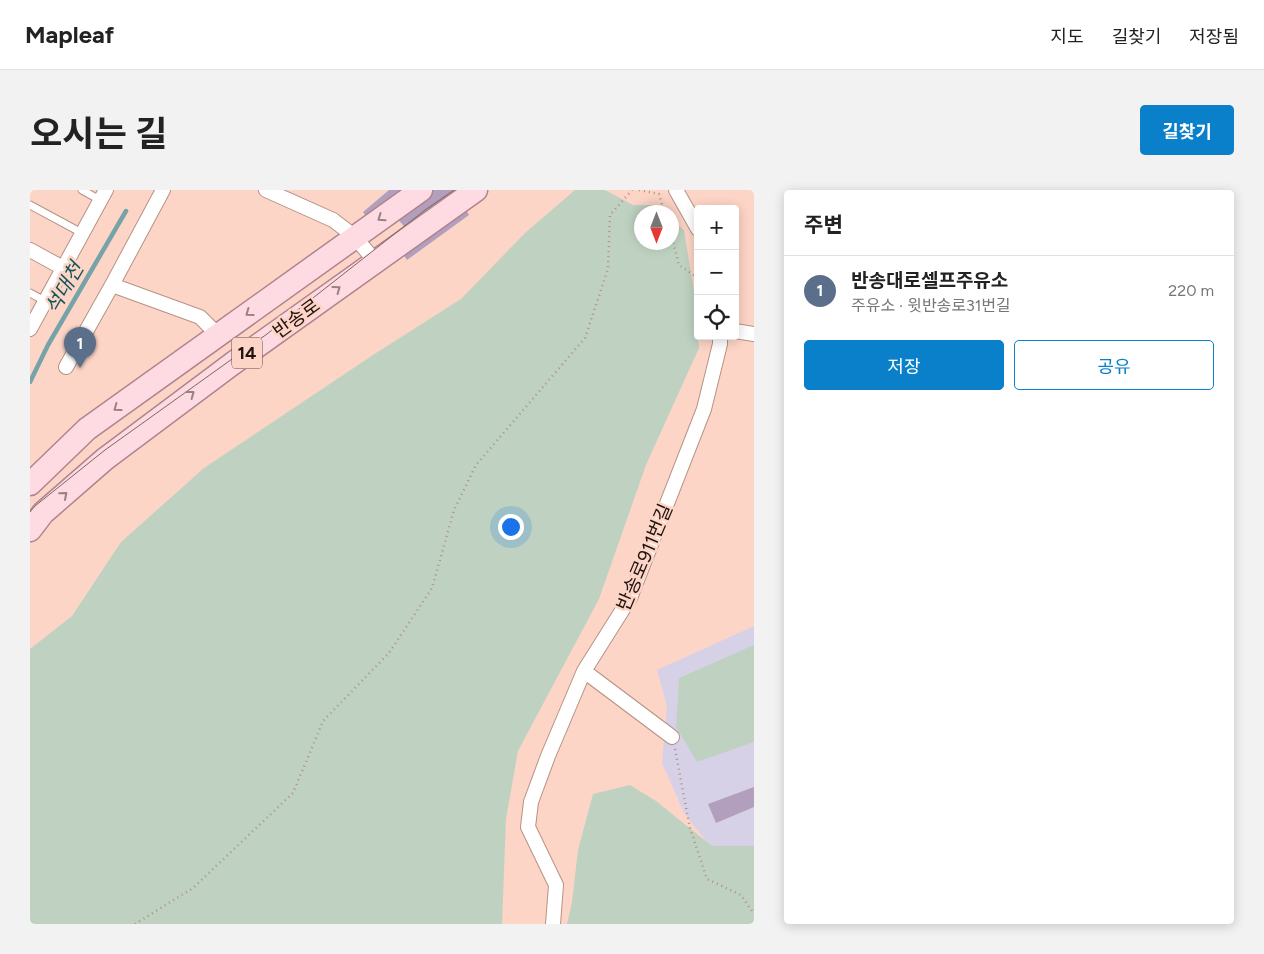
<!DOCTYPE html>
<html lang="ko">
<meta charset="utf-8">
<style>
body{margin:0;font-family:Figtree,"Noto Sans KR",sans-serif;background:#f2f2f2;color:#222}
.controls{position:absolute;right:15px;top:15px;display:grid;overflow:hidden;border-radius:5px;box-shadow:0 2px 12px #0003}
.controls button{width:45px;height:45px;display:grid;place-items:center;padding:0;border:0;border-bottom:1px solid #e0e0e0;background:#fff;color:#222;font:25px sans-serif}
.compass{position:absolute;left:604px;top:15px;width:45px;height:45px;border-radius:50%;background:#fff;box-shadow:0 2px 12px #0003;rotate:180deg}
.you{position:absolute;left:480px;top:336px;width:18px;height:18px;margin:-12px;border:4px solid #fff;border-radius:50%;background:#1a73e8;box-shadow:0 0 0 8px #1a73e833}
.badge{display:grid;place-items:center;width:32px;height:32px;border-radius:50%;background:#0980c9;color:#fff;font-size:16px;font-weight:700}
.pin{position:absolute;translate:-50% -41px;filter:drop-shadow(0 1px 2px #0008)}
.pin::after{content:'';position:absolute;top:26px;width:18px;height:15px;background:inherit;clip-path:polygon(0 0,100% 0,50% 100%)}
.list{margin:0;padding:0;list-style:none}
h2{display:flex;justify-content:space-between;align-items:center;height:65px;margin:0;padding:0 20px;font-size:21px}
h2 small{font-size:16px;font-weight:400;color:#767676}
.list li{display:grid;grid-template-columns:32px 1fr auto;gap:15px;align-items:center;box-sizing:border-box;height:70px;padding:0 20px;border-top:1px solid #e0e0e0}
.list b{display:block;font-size:19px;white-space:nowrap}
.list p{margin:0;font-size:16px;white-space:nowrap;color:#767676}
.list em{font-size:16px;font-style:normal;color:#767676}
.actions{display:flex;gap:10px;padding:15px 20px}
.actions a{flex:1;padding:11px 0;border:1px solid #0980c9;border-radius:5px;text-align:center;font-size:18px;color:#0980c9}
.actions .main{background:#0980c9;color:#fff}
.icon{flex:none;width:28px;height:28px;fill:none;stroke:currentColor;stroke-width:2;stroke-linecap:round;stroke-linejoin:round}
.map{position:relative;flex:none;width:724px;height:734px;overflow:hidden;border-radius:5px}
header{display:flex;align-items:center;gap:30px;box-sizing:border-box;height:70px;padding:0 25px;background:#fff;border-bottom:1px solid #e0e0e0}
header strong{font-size:24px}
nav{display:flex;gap:28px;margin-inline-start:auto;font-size:18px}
.intro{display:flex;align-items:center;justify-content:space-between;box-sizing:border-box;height:120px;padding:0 30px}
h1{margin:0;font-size:35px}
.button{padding:12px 22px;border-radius:5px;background:#0980c9;color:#fff;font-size:18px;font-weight:700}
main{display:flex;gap:30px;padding:0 30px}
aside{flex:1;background:#fff;border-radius:5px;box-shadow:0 2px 12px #0003}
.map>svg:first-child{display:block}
.education{fill:#d7d1e7}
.green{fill:#bfd2c1}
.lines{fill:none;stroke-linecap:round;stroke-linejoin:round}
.stream{stroke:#75a3a7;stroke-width:4.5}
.building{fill:#b29fbe}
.lane-casing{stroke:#b69284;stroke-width:9}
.street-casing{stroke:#b69284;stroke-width:16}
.primary-casing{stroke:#b0848d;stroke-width:25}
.path{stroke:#b09186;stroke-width:2.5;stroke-dasharray:1 4;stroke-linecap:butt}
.lane{stroke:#fff;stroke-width:7}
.street{stroke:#fff;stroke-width:14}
.primary{stroke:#fedae3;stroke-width:22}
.tram{stroke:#7f665d;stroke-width:1}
.oneway{stroke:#9b8083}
.labels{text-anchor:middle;stroke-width:5;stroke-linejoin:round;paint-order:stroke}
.shield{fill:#fdd5c7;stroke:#634d46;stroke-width:1}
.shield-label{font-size:18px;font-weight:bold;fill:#21130e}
.street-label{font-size:19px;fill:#21130e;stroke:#fdd5c7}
.water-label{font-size:20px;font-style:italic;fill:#12565b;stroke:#fdd5c7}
</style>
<header>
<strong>Mapleaf</strong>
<nav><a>지도</a><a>길찾기</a><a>저장됨</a></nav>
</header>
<div class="intro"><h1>오시는 길</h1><a class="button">길찾기</a></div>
<main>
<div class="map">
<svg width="724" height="734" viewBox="0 0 724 734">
<rect width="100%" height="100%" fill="#fdd5c7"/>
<path class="education" d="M724,436V660L687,665L654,623L632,573L637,516L627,480Z"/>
<path class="green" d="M545,0H575L603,15H622L632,22H612V52H642V30L654,40L664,102L669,158L616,275L569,409L488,561L476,629L472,734H0V459L42,426L91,352L174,278L346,163L431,109L495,43Z
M724,455V552L667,572L646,537L649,488Z
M600,595L626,611L682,656H724V734H537L542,712L548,660L563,604Z"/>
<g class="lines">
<path class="stream" d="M0,192L18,155L96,21"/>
</g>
<path class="building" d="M359,0H371L337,28L333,22Z
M396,0H436V20L439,25L377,70L373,64L381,44L364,25Z
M724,597V617L686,633L678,614Z"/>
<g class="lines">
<g class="lane-casing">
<path id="lane" d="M52,0L70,10
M0,15L52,43
M0,103L15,111"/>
</g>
<g class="street-casing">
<path id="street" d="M133,0L82,95L170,127L188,145
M236,0L303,30L324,46L345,71
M646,0L668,39
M0,60L33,78
M0,139L76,0
M705,141L724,144
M36,177L82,95
M554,481L642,547
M523,734L526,695L498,637L501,612L518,566L554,481L600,408L674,219L690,154V146"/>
</g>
<g class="primary-casing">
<path id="primary" d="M0,294L57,239L391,0
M0,340L13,323L75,269L202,174L446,0"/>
</g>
<path class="path" d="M609,0L629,4L634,22
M642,48L649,75L668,88
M645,559L660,638L677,689L711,705L724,724
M105,734L163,698L263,603L293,531L359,463L402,398L424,320L446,275L555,148L578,79L580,25L602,0"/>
<use href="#lane" class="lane"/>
<use href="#street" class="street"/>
<use href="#primary" class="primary"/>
<path class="tram" d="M0,322L5,316L75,260L237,144L395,20L424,0"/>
</g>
<defs><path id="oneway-chevron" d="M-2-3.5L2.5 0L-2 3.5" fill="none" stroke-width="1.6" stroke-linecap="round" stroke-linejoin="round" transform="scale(1.25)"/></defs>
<g class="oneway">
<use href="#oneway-chevron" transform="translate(351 28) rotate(145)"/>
<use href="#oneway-chevron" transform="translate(307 99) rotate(-36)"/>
<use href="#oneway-chevron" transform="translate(219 123) rotate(144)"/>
<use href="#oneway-chevron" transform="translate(161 204) rotate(-37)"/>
<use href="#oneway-chevron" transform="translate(87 218) rotate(144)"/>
<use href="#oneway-chevron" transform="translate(34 305) rotate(-41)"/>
</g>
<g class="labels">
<rect class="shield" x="202" y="147.5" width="30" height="31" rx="4"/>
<g class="shield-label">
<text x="217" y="169">14</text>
</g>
<g class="street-label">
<text transform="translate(266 128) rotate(-36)" y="7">반송로</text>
<text transform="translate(614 367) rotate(-67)" y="7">반송로911번길</text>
</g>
<g class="water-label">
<text transform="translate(34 98) rotate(-60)" y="7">석대천</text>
</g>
</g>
</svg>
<div class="controls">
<button>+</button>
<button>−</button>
<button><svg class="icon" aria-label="locate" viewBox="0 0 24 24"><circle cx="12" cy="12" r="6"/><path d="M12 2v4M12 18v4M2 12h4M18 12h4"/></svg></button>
</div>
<svg class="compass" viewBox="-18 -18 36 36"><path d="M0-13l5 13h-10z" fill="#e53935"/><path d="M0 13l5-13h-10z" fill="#767676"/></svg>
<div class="you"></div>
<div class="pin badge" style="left:50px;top:178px;background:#5c6f8a">1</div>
</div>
<aside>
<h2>주변<small></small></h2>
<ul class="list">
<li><span class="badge" style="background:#5c6f8a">1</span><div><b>반송대로셀프주유소</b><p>주유소 · 윗반송로31번길</p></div><em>220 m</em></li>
</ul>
<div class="actions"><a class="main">저장</a><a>공유</a></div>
</aside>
</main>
